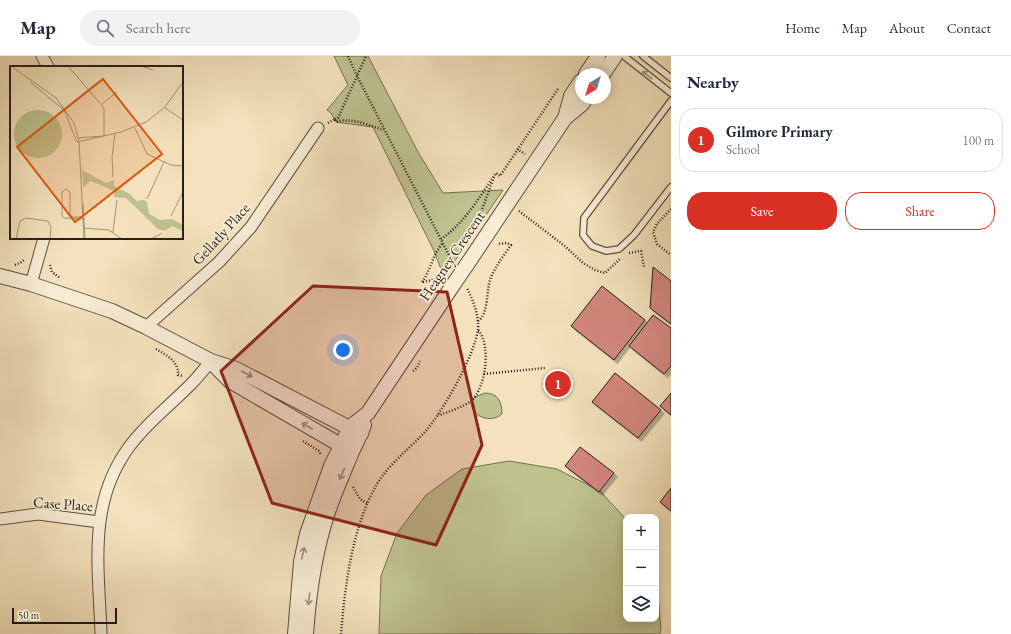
<!DOCTYPE html>
<meta charset="utf-8">
<style>
body{margin:0;font-family:"EB Garamond",serif;background:#f2f2f3;color:#1f2937}
.controls{position:absolute;right:12px;bottom:12px;display:grid;overflow:hidden;border-radius:8px;box-shadow:0 2px 10px #0003}
.controls button{width:36px;height:36px;display:grid;place-items:center;padding:0;border:0;border-bottom:1px solid #e0e1e3;background:#fff;color:#1f2937;font:20px sans-serif}
.compass{position:absolute;left:575px;top:12px;width:36px;height:36px;border-radius:50%;background:#fff;box-shadow:0 2px 10px #0003;rotate:218deg}
.scale{position:absolute;left:12px;bottom:10px;width:105px;box-sizing:border-box;padding-left:4px;border:2px solid #2a1e19;border-top:0;font-size:11px;line-height:14px;white-space:nowrap;color:#2a1e19;-webkit-text-stroke:3px #f7ecd4;paint-order:stroke}
.you{position:absolute;left:343px;top:294px;width:14px;height:14px;margin:-10px;border:3px solid #fff;border-radius:50%;background:#1a73e8;box-shadow:0 0 0 6px #1a73e833}
.badge{display:grid;place-items:center;width:26px;height:26px;border-radius:50%;background:#d93025;color:#fff;font-size:13px;font-weight:700}
.pin{position:absolute;translate:-50% -50%;border:2px solid #fff;box-shadow:0 1px 4px #0006}
.list{margin:0;padding:0;list-style:none}
h2{display:flex;justify-content:space-between;align-items:center;height:52px;margin:0;padding:0 16px;font-size:17px}
h2 small{font-size:13px;font-weight:400;color:#747a83}
.list li{display:grid;grid-template-columns:26px 1fr auto;gap:12px;align-items:center;box-sizing:border-box;height:64px;margin:0 8px 8px;padding:0 8px;border:1px solid #e0e1e3;border-radius:16px}
.list b{display:block;font-size:15px;white-space:nowrap}
.list p{margin:0;font-size:13px;white-space:nowrap;color:#747a83}
.list em{font-size:13px;font-style:normal;color:#747a83}
.actions{display:flex;gap:8px;padding:12px 16px}
.actions a{flex:1;padding:9px 0;border:1px solid #d93025;border-radius:16px;text-align:center;font-size:14px;color:#d93025}
.actions .main{background:#d93025;color:#fff}
.icon{flex:none;width:22px;height:22px;fill:none;stroke:currentColor;stroke-width:2;stroke-linecap:round;stroke-linejoin:round}
.map{position:relative;flex:none;width:671px;height:578px;overflow:hidden}
header{display:flex;align-items:center;gap:24px;box-sizing:border-box;height:56px;padding:0 20px;background:#fff;border-bottom:1px solid #e0e1e3}
header strong{font-size:19px}
nav{display:flex;gap:22px;margin-inline-start:auto;font-size:14px}
.search{width:280px;height:36px;background:#f2f2f3;display:flex;align-items:center;gap:10px;box-sizing:border-box;padding:0 14px;border-radius:16px;color:#747a83;font-size:15px}
main{display:flex}
aside{flex:1;background:#fff}
.map>svg:first-child{display:block}
.green{fill:#bec28f;stroke:#747054}
.building{fill:#d2877d;stroke:#2a1e19;filter:url(#shadow)}
.lines{fill:none;stroke-linecap:round;stroke-linejoin:round}
.service-casing{stroke:#5c4f42;stroke-width:8}
.minor-casing{stroke:#5c4f42;stroke-width:13}
.tertiary-casing{stroke:#5c4f42;stroke-width:16}
.path{stroke:#2a1e19;stroke-width:2.5;stroke-dasharray:1 2;stroke-linecap:butt}
.service{stroke:#f7ecd4;stroke-width:5.5}
.minor{stroke:#f7ecd4;stroke-width:11}
.tertiary{stroke:#f7ecd4;stroke-width:14}
.tertiary-bridge-casing{stroke:#5c4f42;stroke-width:16;stroke-linecap:butt}
.tertiary-bridge{stroke:#f7ecd4;stroke-width:14}
.oneway{stroke:#9b8f80}
.marked{fill:#8f2418;fill-opacity:0.2;stroke:#8f2418;stroke-width:3;stroke-linejoin:round}
.labels{text-anchor:middle;stroke-width:3.5;stroke-linejoin:round;paint-order:stroke}
.street-label{font-size:15px;fill:#2a1e19;stroke:#f7ecd4}
.inset-road{fill:none;stroke:#a3947b;stroke-width:1}
.view{fill:#de560d;fill-opacity:0.15;stroke:#de560d;stroke-width:2}
.inset-edge{fill:none;stroke:#2a1e19;stroke-width:2}
</style>
<header>
<strong>Map</strong>
<div class="search"><svg class="icon" aria-label="search" viewBox="0 0 24 24"><circle cx="10" cy="10" r="6"/><path d="M15 15l6 6"/></svg>Search here</div>
<nav><a>Home</a><a>Map</a><a>About</a><a>Contact</a></nav>
</header>
<main>
<div class="map">
<svg width="671" height="578" viewBox="0 0 671 578">
<defs>
<filter id="shadow"><feDropShadow dx="3.5" dy="3.5" stdDeviation="0" flood-color="#0004"/></filter>
</defs>
<rect width="100%" height="100%" fill="#f3e2bd"/>
<filter id="stains"><feTurbulence type="fractalNoise" baseFrequency=".005" numOctaves="4"/><feColorMatrix values="0 0 0 0 .2 0 0 0 0 .09 0 0 0 0 .02 0 0 0 .5 -.17"/></filter>
<radialGradient id="worn" r=".72"><stop offset=".6" stop-color="#630" stop-opacity="0"/><stop offset="1" stop-color="#630" stop-opacity=".3"/></radialGradient>
<path class="green" d="M334,0H368L418,96L443,137L503,134L444,221L434,195L373,71L336,66L331,57L327,54L348,29Z
M485,337C498,337 502,346 502,358C491,368 471,361 471,345L475,341Z
M509,405L557,413L600,435L626,463V563H656V518L661,573L660,578H379L381,520L397,477L426,439L462,413Z"/>
<path class="building" d="M653,211L671,225V268L650,252Z
M602,230L645,264L614,304L571,270Z
M653,259L671,272V310L664,318L629,290Z
M615,317L661,354L638,382L592,346Z
M671,337V359L660,350Z
M580,391L614,417L599,436L565,410Z
M671,432V455L660,446Z"/>
<g class="lines">
<g class="service-casing">
<path id="service" d="M624,0L671,37
M643,0L671,22
M671,45L584,162L583,179L592,190L606,195L619,193L634,179L671,131"/>
</g>
<g class="minor-casing">
<path id="minor" d="M42,0L48,11
M31,228L44,182
M146,271L219,206L251,171L318,72
M0,463L38,458L99,466
M101,578C99,512 87,448 129,391C147,366 172,348 193,326C199,320 205,312 211,305"/>
</g>
<g class="tertiary-casing">
<path id="tertiary" d="M586,18L598,0
M603,18L615,0
M565,62L571,40L581,25
M466,210L565,62L582,48L586,42
M0,220L31,228L112,255L146,271L211,305L236,313L361,378
M211,306L230,325L349,394
M295,578L301,506L307,478L331,410L341,390L350,371L368,357L455,226
M306,578C309,536 315,493 329,453C336,433 344,415 352,396C356,387 361,378 364,369"/>
</g>
<path class="path" d="M348,0L357,20L452,205
M335,63L338,62L366,0
M328,67L335,63L336,66C350,61 368,69 381,73H384
M517,93L525,98
M671,153L657,168L653,176L657,188L671,199
M519,155L566,191L583,207L595,214L605,217L621,202
M477,167L494,121
M441,183C465,167 480,140 496,117L500,120L558,33
M629,197L641,195L644,211
M15,209L20,207L24,204
M50,209L52,216L60,222
M422,226C431,214 433,197 443,187
M423,226L441,222
M478,265C489,258 486,233 491,221C496,210 504,199 511,189L507,187L497,188
M156,293C166,299 179,305 178,319L183,320
M413,315L417,312L420,305
M484,318L545,312
M438,358L440,359C450,355 463,351 471,345C486,332 491,290 479,275H478
M303,385L319,395L321,399
M353,431L360,443L368,448
M341,578C345,530 352,471 377,428C389,408 408,394 424,377C442,357 475,299 478,273C479,258 473,245 467,232"/>
<use href="#service" class="service"/>
<use href="#minor" class="minor"/>
<use href="#tertiary" class="tertiary"/>
<g class="tertiary-bridge-casing">
<path id="tertiary-bridge" d="M455,226L466,210"/>
</g>
<use href="#tertiary-bridge" class="tertiary-bridge"/>
</g>
<defs><path id="oneway-shaft" d="M-6 0H5M1.5-3L5.5 0L1.5 3" fill="none" stroke-width="1.6" stroke-linecap="round" stroke-linejoin="round"/></defs>
<g class="oneway">
<use href="#oneway-shaft" transform="translate(647 19) rotate(-142)"/>
<use href="#oneway-shaft" transform="translate(247 318) rotate(27)"/>
<use href="#oneway-shaft" transform="translate(307 370) rotate(-150)"/>
<use href="#oneway-shaft" transform="translate(342 418) rotate(113)"/>
<use href="#oneway-shaft" transform="translate(303 497) rotate(-77)"/>
<use href="#oneway-shaft" transform="translate(309 543) rotate(97)"/>
</g>
<path class="marked" d="M313,230L447,236L482,389L436,489L272,447L221,315Z"/>
<g class="labels">
<g class="street-label">
<text transform="translate(221 178) rotate(-48)" y="5">Gellatly Place</text>
<text transform="translate(452 200) rotate(-56)" y="5">Heagney Crescent</text>
<text transform="translate(63 448) rotate(4)" y="5">Case Place</text>
</g>
</g>
<g transform="translate(10 10)">
<rect width="173" height="173" fill="#f3e2bd"/>
<path d="M4 68a24 24 0 1 1 48 0a24 24 0 1 1-48 0ZM72,104L96,117L104,114V120L120,128L126,135L134,134L137,136L139,148L150,154L162,153L173,159V165L162,160L155,165L148,163L116,132L104,131V125L88,118L80,115L73,122Z" fill="#bec28f"/>
<path class="inset-road" d="M1,0L46,32L64,57L69,75L74,173M58,0L94,42V70M131,0L143,4M20,16L54,44L67,76M92,38L107,26M155,42L173,54M125,62L137,88L161,99L173,100M68,72L93,70M67,76L111,66L136,56L155,41L173,16M103,111L102,91L105,68M137,133L154,96M73,138L75,173M161,150L173,126M60,151V126L56,123L52,126V150L54,152L75,153M60,151H73M73,162L99,164L112,173M103,166L107,134M6,173L10,155L16,152L38,155L41,161L40,173M141,173L152,167"/>
<path class="view" d="M93,13L152,88L65,156L7,81Z"/>
<rect width="173" height="173" class="inset-edge"/>
</g>
<rect width="100%" height="100%" filter="url(#stains)"/>
<rect width="100%" height="100%" fill="url(#worn)"/>
</svg>
<div class="controls">
<button>+</button>
<button>−</button>
<button><svg class="icon" aria-label="layers" viewBox="0 0 24 24"><path d="M12 4l9 5-9 5-9-5zM3 14l9 5 9-5"/></svg></button>
</div>
<svg class="compass" viewBox="-18 -18 36 36"><path d="M0-13l5 13h-10z" fill="#e53935"/><path d="M0 13l5-13h-10z" fill="#747a83"/></svg>
<div class="scale">50 m</div>
<div class="you"></div>
<div class="pin badge" style="left:558px;top:328px">1</div>
</div>
<aside>
<h2>Nearby<small></small></h2>
<ul class="list">
<li><span class="badge">1</span><div><b>Gilmore Primary</b><p>School</p></div><em>100 m</em></li>
</ul>
<div class="actions"><a class="main">Save</a><a>Share</a></div>
</aside>
</main>
